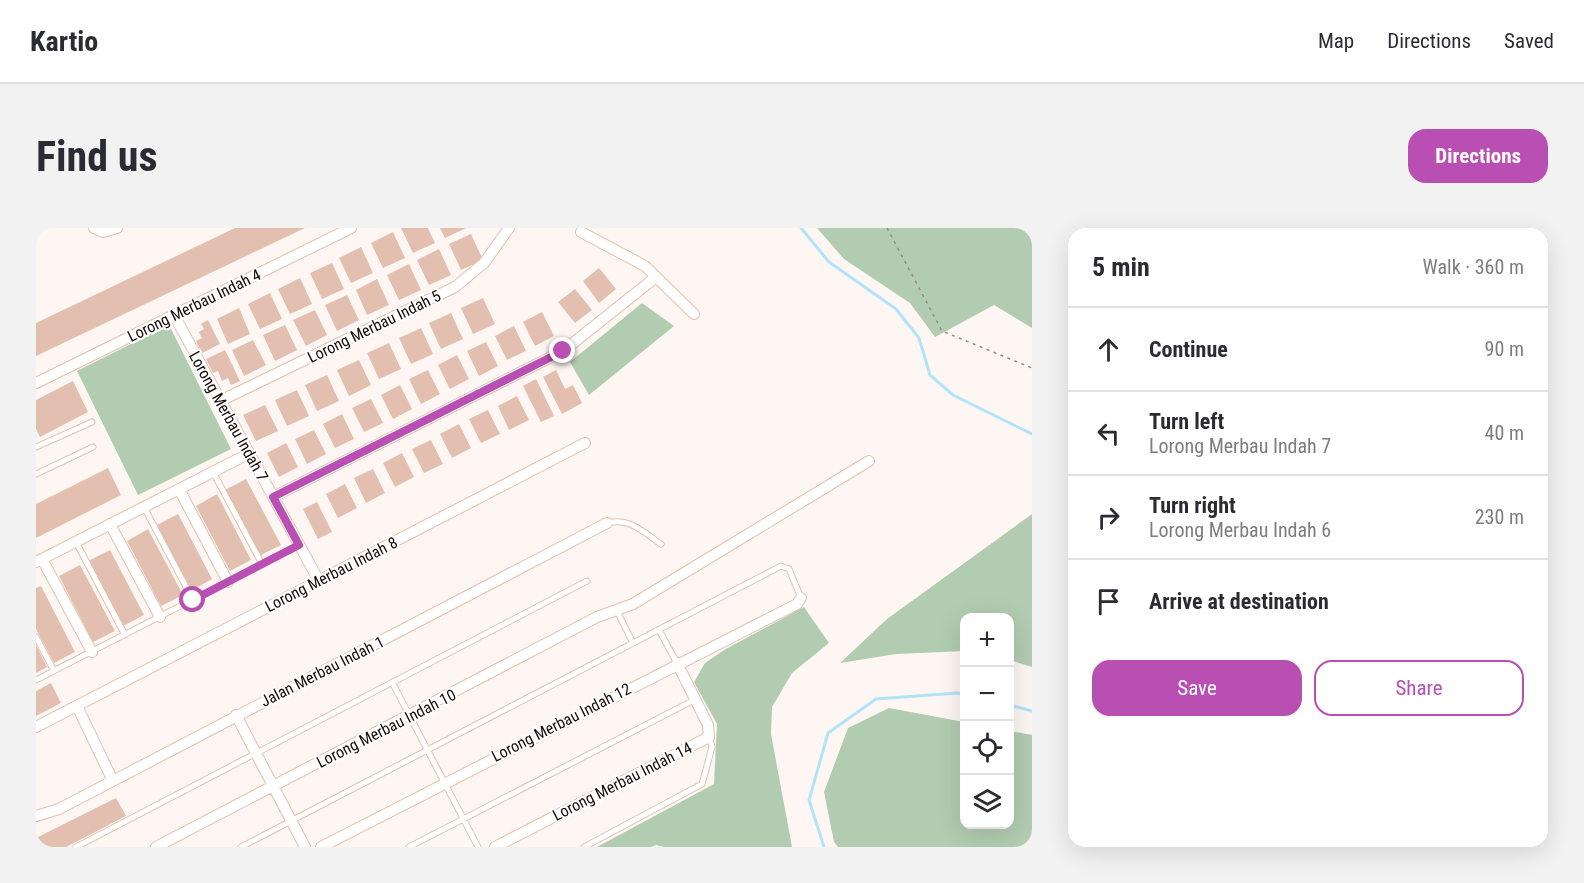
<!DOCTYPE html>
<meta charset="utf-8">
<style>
body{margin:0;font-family:"Roboto Condensed",sans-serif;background:#f2f2f3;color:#2b2b33}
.controls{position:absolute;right:18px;bottom:18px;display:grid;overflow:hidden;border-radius:12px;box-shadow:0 6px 24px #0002}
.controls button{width:54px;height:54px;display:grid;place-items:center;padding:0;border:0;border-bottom:2px solid #e1e1e2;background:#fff;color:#2b2b33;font:30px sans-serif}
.stop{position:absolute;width:18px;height:18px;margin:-14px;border:4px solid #b94fb2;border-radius:50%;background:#fff}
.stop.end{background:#b94fb2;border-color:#fff;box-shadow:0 2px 6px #0008}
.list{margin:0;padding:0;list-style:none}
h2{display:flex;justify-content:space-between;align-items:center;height:78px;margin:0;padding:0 24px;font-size:26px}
h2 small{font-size:20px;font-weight:400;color:#7c7c81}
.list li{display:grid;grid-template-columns:39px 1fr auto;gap:18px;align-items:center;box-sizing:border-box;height:84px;padding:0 24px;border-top:2px solid #e1e1e2}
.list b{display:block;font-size:22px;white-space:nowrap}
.list p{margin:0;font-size:20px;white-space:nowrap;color:#7c7c81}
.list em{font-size:20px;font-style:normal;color:#7c7c81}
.actions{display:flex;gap:12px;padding:18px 24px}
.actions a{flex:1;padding:14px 0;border:2px solid #b94fb2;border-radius:18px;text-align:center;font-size:21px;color:#b94fb2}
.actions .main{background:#b94fb2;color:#fff}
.icon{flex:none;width:33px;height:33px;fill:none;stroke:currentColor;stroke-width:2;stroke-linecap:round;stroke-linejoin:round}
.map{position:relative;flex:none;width:996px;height:619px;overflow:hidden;border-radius:18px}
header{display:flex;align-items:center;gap:36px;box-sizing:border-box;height:84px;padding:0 30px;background:#fff;border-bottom:2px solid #e1e1e2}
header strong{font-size:28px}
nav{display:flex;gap:33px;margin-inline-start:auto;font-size:21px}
.intro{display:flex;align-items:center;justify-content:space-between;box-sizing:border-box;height:144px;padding:0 36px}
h1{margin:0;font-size:42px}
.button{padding:15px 27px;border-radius:18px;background:#b94fb2;color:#fff;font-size:21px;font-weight:700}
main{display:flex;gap:36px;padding:0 36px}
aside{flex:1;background:#fff;border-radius:18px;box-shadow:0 6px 24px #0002}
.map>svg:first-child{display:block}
.green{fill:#b1ccb1}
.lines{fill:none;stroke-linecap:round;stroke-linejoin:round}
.stream{stroke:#b2e4f9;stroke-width:3}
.building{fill:#e2bfaf}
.service-casing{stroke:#e3c0b0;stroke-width:7}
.minor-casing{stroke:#e3c0b0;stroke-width:12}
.path{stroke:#928985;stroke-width:1.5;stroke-dasharray:3 4.5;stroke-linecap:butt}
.service{stroke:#fff;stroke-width:5}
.minor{stroke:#fff;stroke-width:10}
.route{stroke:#b94fb2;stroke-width:8}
.labels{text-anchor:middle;stroke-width:4.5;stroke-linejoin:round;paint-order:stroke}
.street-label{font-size:16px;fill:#140804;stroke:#fff}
</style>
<header>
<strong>Kartio</strong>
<nav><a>Map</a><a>Directions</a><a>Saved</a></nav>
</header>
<div class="intro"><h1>Find us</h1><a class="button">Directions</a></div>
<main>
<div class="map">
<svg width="996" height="619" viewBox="0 0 996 619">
<rect width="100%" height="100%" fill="#fef6f3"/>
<path class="green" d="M781,0H996V100L958,77L899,109L874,75L808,31Z
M606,75L638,98L553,167L534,134Z
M133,97L195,221L102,267L41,143Z
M996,286V439L974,432V389H928V423L860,426L804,435L851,391Z
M768,379L793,415L756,445L736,479L735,506L756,619H628L620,617L615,619H561L678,556L681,496L658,454L669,435L688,422Z
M853,480L928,494V596H974V503L996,507V619H802L798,614L788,564L812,500Z"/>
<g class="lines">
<path class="stream" d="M765,0L793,34L860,81L883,110L894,147L917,167L996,206
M974,477L996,483
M788,619L773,572L792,505L840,471L921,465L928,466"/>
</g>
<path class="building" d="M199,0H269L0,128V95Z
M365,0H392L399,15L377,25Z
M404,0H430L409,10Z
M357,4L369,30L347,40L335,15Z
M435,6L447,32L425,42L413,16Z
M325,19L337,45L315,55L303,30Z
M403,21L415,47L393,57L381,32Z
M296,35L308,61L286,71L274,45Z
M373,36L385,62L363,72L351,47Z
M563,40L580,61L563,75L547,53Z
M264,50L276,76L254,86L242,61Z
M341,51L353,77L331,87L320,62Z
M539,61L556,82L539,95L522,74Z
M234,65L246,91L224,101L212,76Z
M311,67L323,92L301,103L289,77Z
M447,70L459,96L437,106L425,80Z
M203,80L214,106L192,116L181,91Z
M279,82L291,107L270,118L257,92Z
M506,84L518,108L499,118L487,94Z
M415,85L427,111L405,121L393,95Z
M172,92L184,116L166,125L160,113L166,110L163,104L168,101L165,96Z
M249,97L261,122L239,133L227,107Z
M478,98L490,123L471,132L459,108Z
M385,100L397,126L375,136L363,110Z
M217,112L230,137L208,148L196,122Z
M450,114L462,138L443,148L431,123Z
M353,115L365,141L343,151L331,125Z
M189,122L204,153L195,157L192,150L186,153L182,143L177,145L170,131Z
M421,127L433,151L414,161L402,137Z
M323,132L335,157L313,168L301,142Z
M392,142L404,166L385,176L373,151Z
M520,142L529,161L537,157L546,175L526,186L507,149Z
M291,147L303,173L281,183L269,157Z
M500,151L518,188L505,194L487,158Z
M37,153L52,184L4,209L0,201V172Z
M364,157L376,181L357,191L345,167Z
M261,162L273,188L251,198L239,172Z
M481,168L493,192L473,202L462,178Z
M335,171L347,195L328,204L316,180Z
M229,177L242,203L220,213L207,187Z
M452,182L464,206L445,215L433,191Z
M306,186L318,211L299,220L287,196Z
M423,196L435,220L416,230L404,206Z
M278,202L290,226L271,236L259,211Z
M395,212L407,236L388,245L376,221Z
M250,215L262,239L243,249L231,225Z
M366,225L378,249L359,259L347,235Z
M72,240L85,267L0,310V276Z
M337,241L349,265L330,275L318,250Z
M210,251L245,317L223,328L189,262Z
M309,256L321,280L302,290L290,266Z
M181,266L215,332L194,343L160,278Z
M281,274L296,304L282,311L267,281Z
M142,286L176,351L155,363L121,297Z
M112,301L147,367L125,378L91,313Z
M74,322L108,387L87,398L52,333Z
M44,337L79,403L57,414L23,348Z
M5,358L39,424L18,435L0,401V360Z
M0,417L11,439L0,445Z
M15,455L25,475L0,488V463Z
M80,570L90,588L30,619H2L0,610Z"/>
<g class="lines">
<g class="service-casing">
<path id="service" d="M0,219L56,194
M177,244L226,336
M0,246L57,219
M108,279L157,372
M571,295C594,289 607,304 625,316
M40,314L89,407
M580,381L597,415
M623,402L641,435
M0,409L18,443
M0,452L263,317
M356,454L442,619
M40,619L551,353
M205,619L745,338L753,341L765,370
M373,619L660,471
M548,619L666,556L676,519L673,509"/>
</g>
<g class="minor-casing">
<path id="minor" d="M58,0L67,4L81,0
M545,4L609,38L658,86
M138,87L283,353
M0,155L315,0
M184,173L419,59L448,35L473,0
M143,261L192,354
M237,269L527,123L620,49
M74,296L124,389
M6,331L56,424
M0,334L212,226
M41,478L76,551
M200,487L269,619
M0,499L549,215
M0,588L23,581L571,295
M120,619L561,389L597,376L833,233
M285,619L761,376L765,370
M459,619L673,509L672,497L641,435"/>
</g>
<path class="path" d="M851,0L906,103L996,140"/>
<use href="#service" class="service"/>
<use href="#minor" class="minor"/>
</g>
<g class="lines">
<path class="route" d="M157,372L263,317L237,269L527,123"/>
</g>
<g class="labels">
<g class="street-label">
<text transform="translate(158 77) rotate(-26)" y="6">Lorong Merbau Indah 4</text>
<text transform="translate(338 98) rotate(-26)" y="6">Lorong Merbau Indah 5</text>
<text transform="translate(193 188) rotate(61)" y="6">Lorong Merbau Indah 7</text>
<text transform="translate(295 346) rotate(-27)" y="6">Lorong Merbau Indah 8</text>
<text transform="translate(286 443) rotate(-27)" y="6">Jalan Merbau Indah 1</text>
<text transform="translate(525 494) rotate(-27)" y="6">Lorong Merbau Indah 12</text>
<text transform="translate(350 500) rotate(-27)" y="6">Lorong Merbau Indah 10</text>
<text transform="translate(586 553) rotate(-27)" y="6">Lorong Merbau Indah 14</text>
</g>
</g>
</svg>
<div class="controls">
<button>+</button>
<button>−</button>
<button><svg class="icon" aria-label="locate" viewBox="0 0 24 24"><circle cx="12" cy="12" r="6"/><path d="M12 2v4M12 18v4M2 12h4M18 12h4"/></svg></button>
<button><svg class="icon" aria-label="layers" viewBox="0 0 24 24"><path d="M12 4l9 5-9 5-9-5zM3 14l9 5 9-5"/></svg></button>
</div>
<div class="stop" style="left:157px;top:372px"></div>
<div class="stop end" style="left:527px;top:123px"></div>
</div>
<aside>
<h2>5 min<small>Walk · 360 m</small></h2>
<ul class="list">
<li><svg class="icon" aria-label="ahead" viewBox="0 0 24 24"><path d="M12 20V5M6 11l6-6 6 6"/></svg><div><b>Continue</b></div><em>90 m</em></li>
<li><svg class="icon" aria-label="left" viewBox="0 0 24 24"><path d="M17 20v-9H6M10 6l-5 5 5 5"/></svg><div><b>Turn left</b><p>Lorong Merbau Indah 7</p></div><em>40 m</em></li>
<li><svg class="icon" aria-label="right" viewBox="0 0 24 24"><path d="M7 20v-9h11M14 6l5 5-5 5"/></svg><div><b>Turn right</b><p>Lorong Merbau Indah 6</p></div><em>230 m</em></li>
<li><svg class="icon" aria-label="arrive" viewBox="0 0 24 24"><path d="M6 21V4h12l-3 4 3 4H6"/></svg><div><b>Arrive at destination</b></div></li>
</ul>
<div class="actions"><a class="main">Save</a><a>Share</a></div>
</aside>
</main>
